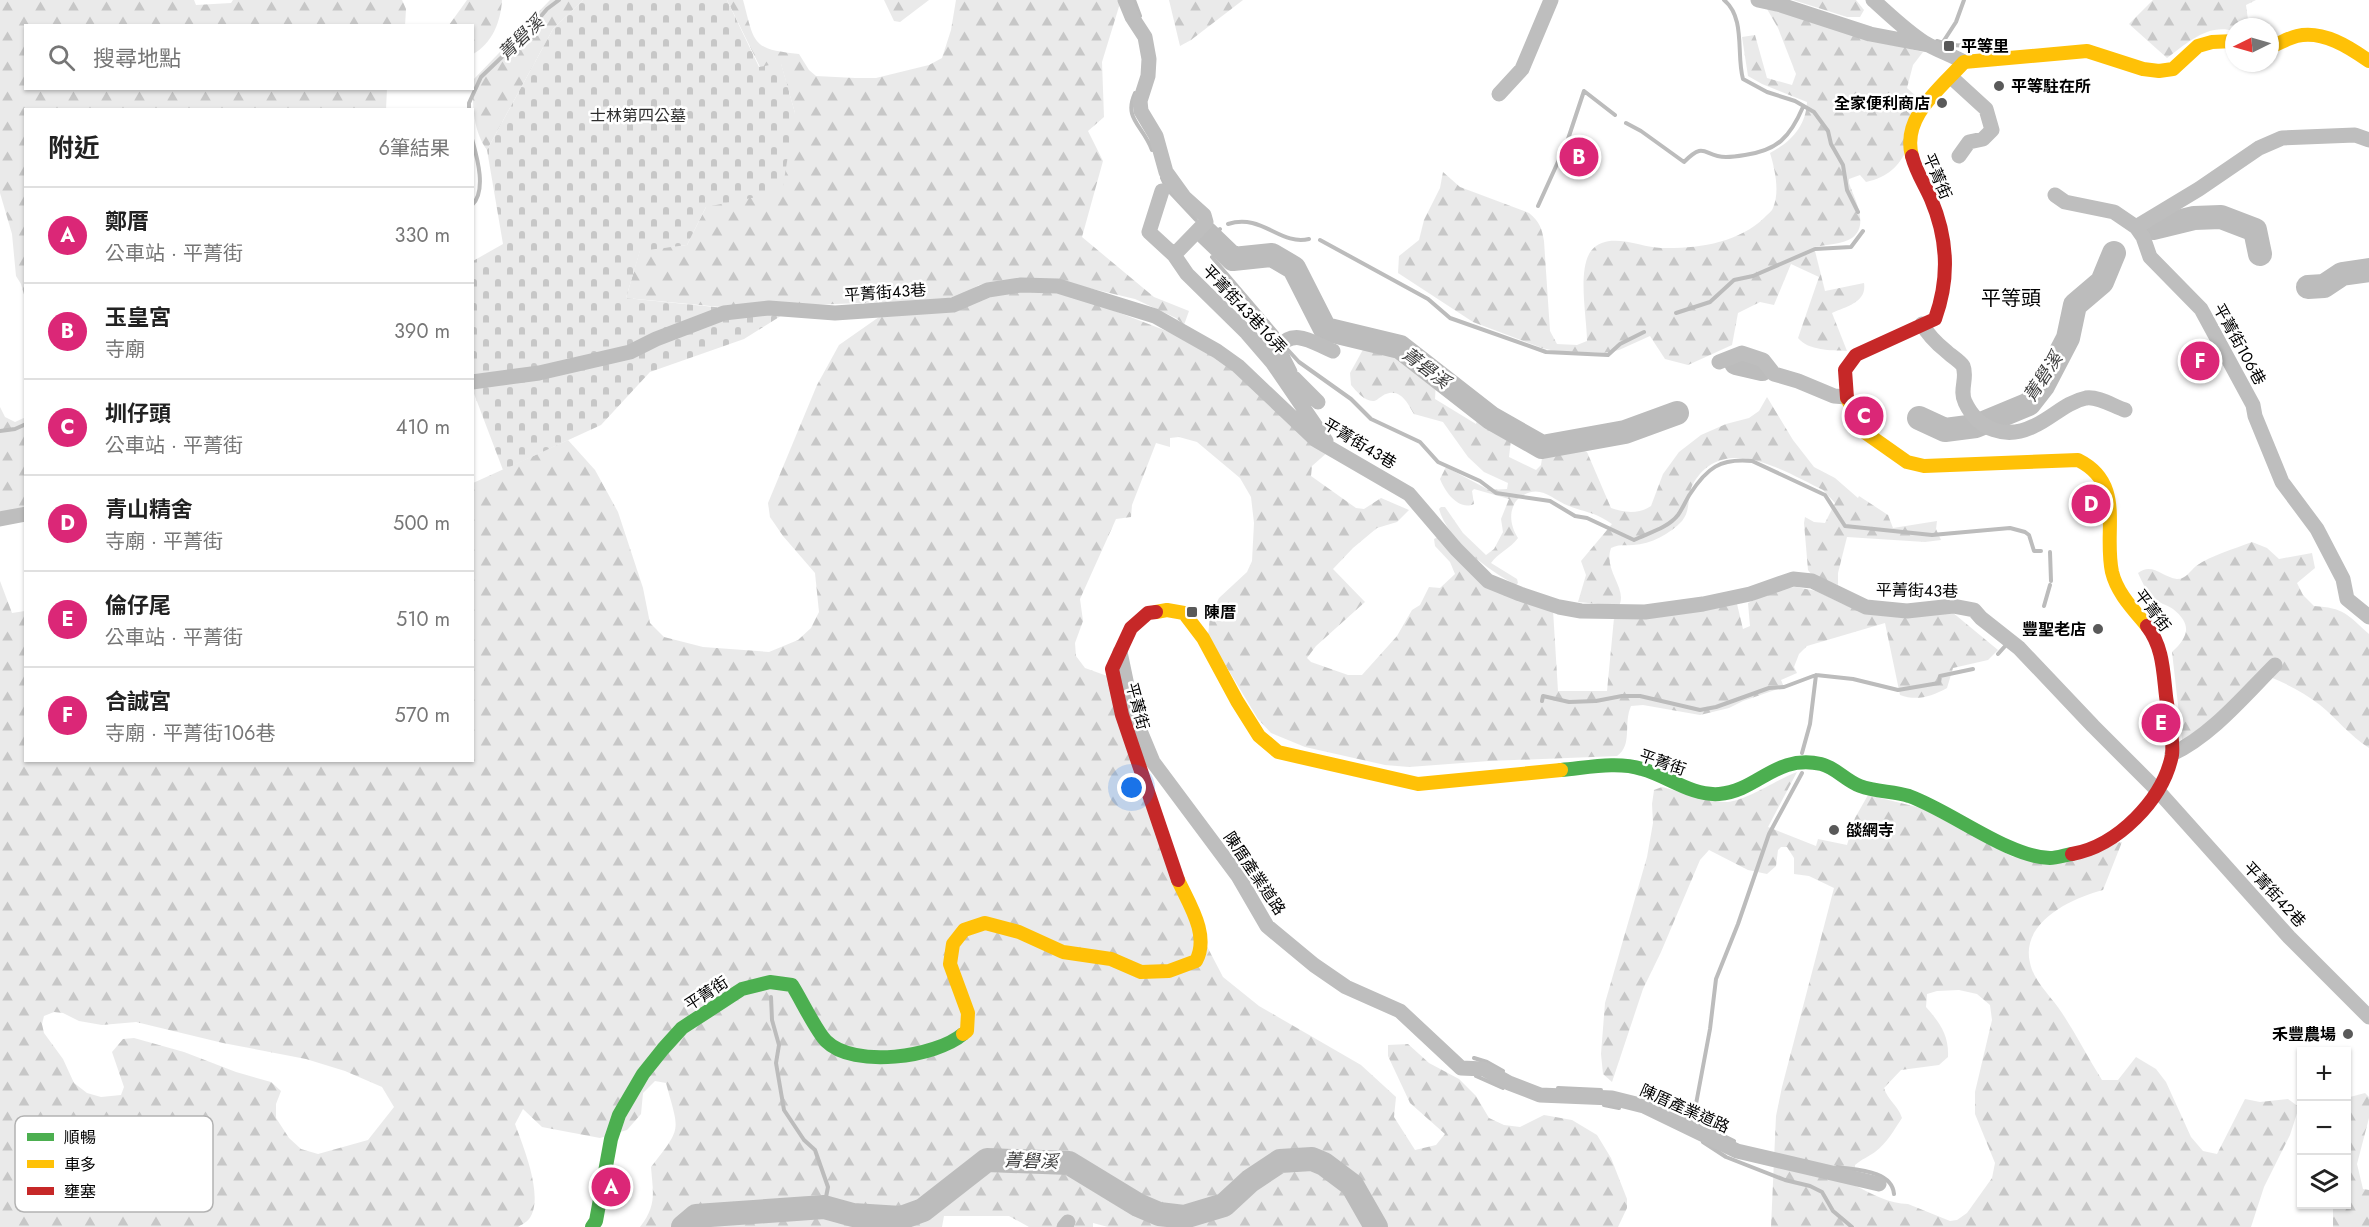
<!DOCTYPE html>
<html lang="zh-TW">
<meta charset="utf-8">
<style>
body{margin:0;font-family:Jost,"Noto Sans TC",sans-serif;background:#f2f2f2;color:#222}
.controls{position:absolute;right:18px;bottom:18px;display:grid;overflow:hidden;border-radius:0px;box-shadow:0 2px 4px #0004}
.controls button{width:54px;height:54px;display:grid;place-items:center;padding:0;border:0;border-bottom:2px solid #e0e0e0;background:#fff;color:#222;font:30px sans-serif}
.compass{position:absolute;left:2225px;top:18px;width:54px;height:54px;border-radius:50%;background:#fff;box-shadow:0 2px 4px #0004;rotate:265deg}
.you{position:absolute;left:1132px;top:788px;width:21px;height:21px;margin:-15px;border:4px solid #fff;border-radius:50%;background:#1a73e8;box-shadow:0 0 0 9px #1a73e833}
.badge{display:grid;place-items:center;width:39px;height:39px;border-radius:50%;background:#db2777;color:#fff;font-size:20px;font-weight:700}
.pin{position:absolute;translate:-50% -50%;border:3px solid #fff;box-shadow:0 2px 6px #0006}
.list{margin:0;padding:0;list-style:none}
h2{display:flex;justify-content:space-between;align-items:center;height:78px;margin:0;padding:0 24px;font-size:26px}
h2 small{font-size:20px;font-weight:400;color:#767676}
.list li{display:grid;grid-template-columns:39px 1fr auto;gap:18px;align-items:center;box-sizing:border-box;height:96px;padding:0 24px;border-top:2px solid #e0e0e0}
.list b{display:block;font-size:22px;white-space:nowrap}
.list p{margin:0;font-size:20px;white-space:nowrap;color:#767676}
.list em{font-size:20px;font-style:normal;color:#767676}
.icon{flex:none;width:33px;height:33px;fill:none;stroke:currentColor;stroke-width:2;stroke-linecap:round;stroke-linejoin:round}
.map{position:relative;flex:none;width:2369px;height:1227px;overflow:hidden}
.search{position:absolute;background:#fff;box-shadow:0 2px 4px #0004;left:24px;top:24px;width:450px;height:66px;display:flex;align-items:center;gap:15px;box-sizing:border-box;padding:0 21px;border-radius:0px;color:#767676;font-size:22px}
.panel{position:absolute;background:#fff;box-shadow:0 2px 4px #0004;left:24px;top:108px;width:450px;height:654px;border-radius:0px}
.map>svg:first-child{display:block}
.forest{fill:url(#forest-firs);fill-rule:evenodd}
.cemetery{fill:url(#cemetery-stones)}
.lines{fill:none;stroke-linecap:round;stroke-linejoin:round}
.stream{stroke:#bcbcbc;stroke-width:4}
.river{stroke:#bcbcbc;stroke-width:24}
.street{stroke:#bebebe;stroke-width:15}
.fast{stroke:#4caf50;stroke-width:14}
.slow{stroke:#ffc107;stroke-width:14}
.jam{stroke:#c62828;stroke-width:14}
.poi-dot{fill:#595959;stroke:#fff;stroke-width:2}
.labels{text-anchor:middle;stroke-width:5;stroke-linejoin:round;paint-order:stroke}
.poi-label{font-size:16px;font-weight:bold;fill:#000;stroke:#fff;text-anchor:start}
.park-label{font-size:16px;fill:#2f2f2f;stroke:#fff}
.street-label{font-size:16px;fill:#000;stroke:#fff}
.water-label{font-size:18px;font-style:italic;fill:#404040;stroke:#fff}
.quarter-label{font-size:20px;fill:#000;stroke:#fff}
.key{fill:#fff;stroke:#b2b2b2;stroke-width:1.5}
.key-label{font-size:16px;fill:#000}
</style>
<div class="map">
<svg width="2369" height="1227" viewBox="0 0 2369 1227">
<defs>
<pattern id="forest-firs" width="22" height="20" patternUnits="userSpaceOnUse" patternTransform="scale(1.5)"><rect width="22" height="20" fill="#eaeaea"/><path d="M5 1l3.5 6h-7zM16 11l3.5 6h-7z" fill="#c7c7c7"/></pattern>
<pattern id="cemetery-stones" width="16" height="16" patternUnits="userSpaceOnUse" patternTransform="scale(1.5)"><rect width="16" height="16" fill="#eaeaea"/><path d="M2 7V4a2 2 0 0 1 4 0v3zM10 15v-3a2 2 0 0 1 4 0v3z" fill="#c7c7c7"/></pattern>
</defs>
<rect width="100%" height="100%" fill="#fff"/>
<path class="forest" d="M0,0H194L196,5L231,3L233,0H402L406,9L405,26H26V88L387,89L386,109L26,110L25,298L21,284L16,276L12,234L0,193Z
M467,0H502C501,21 492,44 473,54L472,26L449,25Z
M550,0H583L553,29L487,150C472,129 473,104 473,80Z
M727,0H743C755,44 751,49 799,54L809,70L816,76L855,78H876L929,65L942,58L951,30L956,0H1121L1102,62L1104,117L1088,131L1103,161L1082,237L1154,297L1189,311L1184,325L1176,318L1135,299L1059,281L1018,279L979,285L964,294L943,300L731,308L626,298L640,250L687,245L706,207L795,113L781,64L760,67Z
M884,0H929L900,22L894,21Z
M1169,0H1243L1191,40L1180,46Z
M1793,0H1856L1864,10L1860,17H1847Z
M2153,0H2256L2246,5L2249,27H2234V31C2208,23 2187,43 2167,58L2129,24Z
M1767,9L1830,24L1867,39L1923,52L1913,65L1907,88L1919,99C1911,135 1910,173 1866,182L1860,175L1849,179V183C1854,198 1870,225 1852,238C1843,244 1825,245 1814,247L1825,291L1864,283C1867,302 1848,306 1832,313L1847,351C1831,350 1809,351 1798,338L1819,277L1791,264L1774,305L1760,302L1738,313L1732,345L1688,365L1665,359L1650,336L1619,350L1604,353L1555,351L1542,348L1473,322L1398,273L1399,256L1419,240L1424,220L1440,188L1443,172L1460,187L1529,213C1539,221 1542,228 1544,241L1550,331L1557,344L1577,345L1587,341C1587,318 1577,270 1591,251C1608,230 1641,248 1661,248C1697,249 1738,243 1764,218C1767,215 1772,211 1773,208C1780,192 1775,169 1770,153C1791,142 1806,126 1807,102L1762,84L1748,76L1742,37L1755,35L1767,78L1792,85L1796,74L1778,28Z
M1060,290L1185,338L1228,364L1329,451L1312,466L1311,476L1356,508L1364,509L1381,498L1409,510L1397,522L1377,528L1353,548L1333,569L1365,602L1316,646L1307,658L1311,662L1348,675H1362L1397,636L1412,610L1420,605L1429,587L1440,588L1455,574L1450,562L1435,546L1434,539L1438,537L1464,564L1553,610L1558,691H1607L1614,618L1737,604L1743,629L1750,626L1748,603L1781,588L1796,587L1816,591L1843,604L1952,612L1998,650L1988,660L1953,668L1947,688C1931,697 1916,701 1900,695L1885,623L1807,646L1799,654L1794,667L1797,673L1781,680L1784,687L1743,701L1729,708L1700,715L1643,705L1631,706C1623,724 1633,745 1617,756L1489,761L1409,767L1385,765L1305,747L1271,733L1258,719L1208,636L1210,616L1219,598L1247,572L1252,561L1254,523L1251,497L1240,478L1197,442L1179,437L1170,438V447L1156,443L1132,505L1131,517L1116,519L1080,599L1083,621L1075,643L1076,656L1085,668L1110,677L1175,885L1223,977L1259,1006L1361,1065L1396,1097L1394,1117L1415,1150L1436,1145L1445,1134L1410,1103L1388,1056V1045L1408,1044L1429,1063L1459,1079L1476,1096L1489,1118L1504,1125L1520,1127L1544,1115L1572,1120L1597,1135L1611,1158L1627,1199V1208L1618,1227H1108L1093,1223V1227H1029L1009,1216H944L942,1227H640C657,1205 653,1193 651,1167C683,1126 679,1132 666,1083L655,1081L643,1093L641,1114L627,1130L600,1138L542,1127L523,1109L515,1124C523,1146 545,1198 529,1219C527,1222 521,1225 518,1227H0V581L12,613L25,611L26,760H472L473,483L568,440L595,470L618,512L643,588L650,623L664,637L703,647L769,652L798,640L811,628L819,612L815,573L783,536L770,517L768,503L817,385L839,345L879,317L986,295L1019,291ZM54,1012L63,1013L79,1021L102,1025L136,1022L223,1043L306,1059L345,1071L382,1087L394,1107L368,1140L318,1154L301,1149L289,1138L276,1118V1104L281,1091L271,1082L236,1072L184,1052L134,1038L123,1039L112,1052L124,1087L121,1095L101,1097L87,1093L74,1083L63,1059L44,1033L42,1024L44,1016Z
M1371,345C1397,349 1416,363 1436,379L1435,399L1476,424L1479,414H1483L1512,431L1509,457L1536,470L1541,465L1542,458L1582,450L1587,452L1611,508C1624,513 1640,514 1651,506L1663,474L1679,452L1701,435L1726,424L1749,418L1759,411L1767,397L1793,440L1814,467L1835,478L1858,498L1859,496L1888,515L1893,528L1937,521L1936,529L1941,540L1925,542L1847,537L1838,573V585L1814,578L1808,570L1804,523L1805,517L1814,522L1825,523L1835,503L1823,490C1784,471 1721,431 1692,486C1687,497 1691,510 1682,521C1670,534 1651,544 1633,545C1625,546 1619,544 1611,548C1603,571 1628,588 1619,606L1578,602L1586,575L1581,561L1612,524C1595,512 1587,513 1569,506C1551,499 1541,484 1522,496C1517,499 1515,502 1513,507C1509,517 1512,529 1518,538C1510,549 1499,552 1491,563L1517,579L1518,583L1516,585C1488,570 1448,541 1439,509L1441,507H1445L1463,533L1486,555L1494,549L1503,532L1501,519L1509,499L1474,489L1472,491L1474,504C1459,511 1445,492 1440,479L1446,467L1489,490L1507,489L1508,483L1484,472L1468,457L1443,422L1414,414C1408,404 1401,388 1386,394C1382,395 1378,400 1374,401C1365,402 1356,391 1351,385L1350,373L1365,346Z
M0,407L5,417L15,422L26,417L25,507L0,512Z
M2252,542L2267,548L2279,559L2312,553L2315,568L2297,583L2303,595L2314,606C2344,608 2347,614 2369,634V748C2349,735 2337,719 2320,705C2305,693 2287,684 2270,677L2188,742L2182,740L2172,652C2188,637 2193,625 2173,609C2167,605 2159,603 2153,598C2146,592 2142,581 2138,573C2152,562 2162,577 2177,579C2186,579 2190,571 2196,566C2212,555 2234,549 2252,542Z
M1797,772L1768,827L1816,846L1818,839L1847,845L1855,818L1868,795L1921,808L2013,857L2122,842L2103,890C2072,898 2020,922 2030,963C2034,982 2052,997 2062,1013C2076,1034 2088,1058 2102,1080H2118L2136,1057L2156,1069L2166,1082L2191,1137L2203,1151L2217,1154L2245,1099L2260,1102L2288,1099L2299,1107L2290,1135L2264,1187L2251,1227H1771L1776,1116L1782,1087L1834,888L1809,876L1794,874V858L1787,847H1781L1778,850L1776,866L1767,874L1748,870L1709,850L1700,860L1661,952L1643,989L1612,1082L1603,1074L1601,1054L1605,1003L1647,857L1653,823L1652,804L1654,790L1662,787C1682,792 1703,800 1723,802C1742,804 1777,779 1797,772ZM1959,990L1977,994L1990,1005L1992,1020L1975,1092V1114L1995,1163L1992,1178L1967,1213L1957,1220L1950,1221L1908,1204C1890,1204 1872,1194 1856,1186L1855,1165C1862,1159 1868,1157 1875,1152C1887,1143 1894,1130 1902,1118C1898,1105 1888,1101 1884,1088L1901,1070L1939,1065L1948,1057C1949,1035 1940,1023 1926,1007L1927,994L1937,991Z
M2365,1093L2369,1097V1118L2357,1164L2363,1189L2369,1190V1227H2333V1205L2346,1204L2347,1107L2350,1097Z"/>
<path class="cemetery" d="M583,0H727L759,67L781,63L795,113L782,192L706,207L687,245L640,251L626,298L784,314L744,339L650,372L601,425L503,470L473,391V261L503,244L487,150L553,29Z"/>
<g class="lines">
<path class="stream" d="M1134,0L1140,16
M1724,0C1746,18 1736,55 1743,79L1767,92L1795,101L1814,112L1828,131L1831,144L1843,165L1847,190L1858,212
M1937,41L1950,45L1995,47
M1943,42L1956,22L1964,0
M1135,93C1123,119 1143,125 1152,150
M469,110V103L481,77L525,35L547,9L559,0
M1626,123L1641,131L1684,162C1706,140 1703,157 1726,157C1732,157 1739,156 1745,155C1778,150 1790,137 1803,107
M472,139C477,157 487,191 472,205
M1162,178L1167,189L1196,220
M1538,206L1567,142L1584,91L1615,115
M1228,224C1262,213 1280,246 1309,239
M1320,240L1428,299L1450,318L1546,352L1608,355L1620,344L1644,332
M1205,243L1220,229
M1212,257L1277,333
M1676,313L1710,302L1734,280L1753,276L1815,249L1851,247L1863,231
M1287,349L1299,362L1351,399L1371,419L1420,442L1438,462L1480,481L1496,493L1550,501L1575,516L1587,518L1634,540C1648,533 1668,528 1678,515C1683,508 1686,500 1690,494C1707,468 1720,458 1752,461L1825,495L1845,526L1932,535L2010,528L2025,532L2029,535L2034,551H2041
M0,431L15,429L26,424
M2050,552L2051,581
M2044,606L2050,585
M1998,654L2007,644
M1542,701L1543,696L1569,702L1596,701L1622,696H1640L1700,710L1716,707L1769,688L1784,687L1816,675L1853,679L1898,690L1939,683L1940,676L1973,669
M1802,753L1810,724L1816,675
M771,997L772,1020L779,1045L776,1063L784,1110L804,1140L815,1150L828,1187L824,1207
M1474,1058L1487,1062L1503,1071
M1476,1076L1503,1088
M1558,1088L1601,1090
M1643,1098L1651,1100L1734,1141
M1604,1105L1619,1108
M1690,1119L1696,1104L1710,1029L1716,979L1738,924L1769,834L1802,773
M1703,1142L1726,1157L1785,1180L1810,1186L1822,1192L1833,1211L1852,1227
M1837,1167C1855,1170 1892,1170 1894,1194"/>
<path class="river" d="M2153,228L2194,218L2221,217L2255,230L2260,254
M1206,233L1233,259L1272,255L1294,268L1325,329L1400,347L1491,418L1542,447L1625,432L1677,413
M2308,287L2324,286L2342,274L2369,270
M1736,363L1762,369
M1919,418L1945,430L1976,426L2029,404L2043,386L2068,338L2075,305L2102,282L2114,253
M683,1227L696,1216L824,1207L853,1215L901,1218L923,1210L987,1160L1069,1163L1138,1205L1159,1214L1184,1217L1224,1205L1250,1181L1280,1161L1312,1159L1324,1164L1352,1185L1376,1227"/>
<path class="street" d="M1125,0L1132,17L1145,37L1149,59L1148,76L1140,101L1141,111L1156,136L1166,172L1184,197L1204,215L1206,222L1174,255
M1758,0L1781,5L1870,34L1928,45
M1873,0C1890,15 1906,31 1925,43C1937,50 1951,55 1964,62
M1951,77L1986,109L1992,130L1983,139L1969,142L1959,156
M1499,94L1522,69L1551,0
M2369,140L2355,135L2282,138L2259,148L2199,189L2136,227L2143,237L2150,257L2201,309L2253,405L2255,416L2282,482L2317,529L2343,579L2347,599L2369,617
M1162,191L1149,232L1174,255L1187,274L1247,333L1272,362L1326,441
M2055,195L2065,202L2114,212L2136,227
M1922,324C1928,335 1936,343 1946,351C1951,356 1960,361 1963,366C1968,378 1959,390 1965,402C1978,430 2006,440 2034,426C2052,418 2066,402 2086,398C2098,396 2115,407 2125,410
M1719,362L1742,353L1763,360L1774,374L1798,381L1834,396L1846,397
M1290,372L1278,348C1294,327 1313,343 1333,351
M1294,378L1318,402
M472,382L539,373L630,352L656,339L724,313L769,308L835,313L953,305L988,290L1021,285L1058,286L1155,316L1217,351L1238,366L1316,440L1409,494L1456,549L1488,581L1520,594L1559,607L1581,611L1645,612L1703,604L1750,594L1793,579L1812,581L1866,607L1907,611L1953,606L1974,610L1981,618L2019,648L2093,726L2159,792L2289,937L2369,1017
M0,519L26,514
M1120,652L1133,714L1153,762L1238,876L1267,926L1314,965L1346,987L1400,1011L1461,1068L1484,1069L1509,1083L1540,1095L1612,1098L1644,1106L1737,1151L1879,1184
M2172,754C2212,735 2244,696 2275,665
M1064,1227L1068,1222"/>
<path class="fast" d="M1561,770C1586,768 1617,761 1642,769C1668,776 1691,796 1719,794C1758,791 1775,754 1821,764C1835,767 1846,781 1860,786C1876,792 1893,791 1909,796C1951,811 2008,857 2050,858C2057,858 2065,855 2072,854
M592,1227L596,1221L611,1139L619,1115L643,1074L663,1049L682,1028L742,989L770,982L792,985C801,999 816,1031 826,1041C854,1069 936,1057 963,1034"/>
<path class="slow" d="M2270,47C2279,44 2288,38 2297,36C2323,30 2349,47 2369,61
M1912,156C1901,117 1941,88 1964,62L2087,51L2143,69L2159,71L2173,69L2198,46L2212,42L2234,41
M1847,398L1863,431L1907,462L1924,466L2078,460C2126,484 2103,530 2112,572C2117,593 2133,609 2147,626
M1156,612L1167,610L1184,613L1203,638L1237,701L1259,736L1278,752L1418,784L1561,770
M963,1034L967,1031L968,1013L950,964L953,944L964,930L985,923L1019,932L1063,952L1111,959L1141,972L1169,971L1196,961C1210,935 1189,904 1178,880"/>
<path class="jam" d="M1847,398L1845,370L1856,355L1935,319C1950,278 1948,239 1931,199C1925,185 1916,172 1912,156
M1156,612L1148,613L1131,628L1112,669L1122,715L1178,880
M2072,854C2117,846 2163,800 2172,755C2174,740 2168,712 2166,696C2163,670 2163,647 2147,626"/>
</g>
<g class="poi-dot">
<rect x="1943" y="40" width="12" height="12" rx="3"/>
<circle cx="1999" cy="86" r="6"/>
<circle cx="1942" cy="103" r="6"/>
<rect x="1186" y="606" width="12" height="12" rx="3"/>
<circle cx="2098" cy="629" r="6"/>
<circle cx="1834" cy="830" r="6"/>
<circle cx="2348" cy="1034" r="6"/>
</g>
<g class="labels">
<g class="poi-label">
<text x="1961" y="52">平等里</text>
<text x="2011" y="92">平等駐在所</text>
<text x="1930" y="109" text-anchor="end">全家便利商店</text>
<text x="1204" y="618">陳厝</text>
<text x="2086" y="635" text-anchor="end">豐聖老店</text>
<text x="1846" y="836">燄網寺</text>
<text x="2336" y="1040" text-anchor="end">禾豐農場</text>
</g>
<g class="park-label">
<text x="638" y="121">士林第四公墓</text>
</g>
<g class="street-label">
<text transform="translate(1938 176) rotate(67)" y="6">平菁街</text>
<text transform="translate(885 292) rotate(-4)" y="6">平菁街43巷</text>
<text transform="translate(1245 309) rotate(47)" y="6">平菁街43巷16弄</text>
<text transform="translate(2240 344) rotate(61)" y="6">平菁街106巷</text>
<text transform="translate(1360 443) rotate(31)" y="6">平菁街43巷</text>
<text transform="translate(1917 590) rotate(1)" y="6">平菁街43巷</text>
<text transform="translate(2153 610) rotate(53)" y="6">平菁街</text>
<text transform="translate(1138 706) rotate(75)" y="6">平菁街</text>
<text transform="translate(1663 762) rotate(19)" y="6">平菁街</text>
<text transform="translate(1255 873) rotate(56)" y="6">陳厝產業道路</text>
<text transform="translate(2275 894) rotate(47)" y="6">平菁街42巷</text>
<text transform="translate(706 993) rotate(-33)" y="6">平菁街</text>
<text transform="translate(1685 1108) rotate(24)" y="6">陳厝產業道路</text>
</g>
<g class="water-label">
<text transform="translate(521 38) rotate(-44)" y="6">菁礐溪</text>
<text transform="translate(1426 368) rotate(37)" y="6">菁礐溪</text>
<text transform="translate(2043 377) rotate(-57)" y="6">菁礐溪</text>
<text transform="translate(1031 1161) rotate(2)" y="6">菁礐溪</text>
</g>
<g class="quarter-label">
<text x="2011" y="305">平等頭</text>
</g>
</g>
<rect x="15" y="1116" width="198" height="96" rx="9" class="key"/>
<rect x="27" y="1133" width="27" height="8" fill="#4caf50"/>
<rect x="27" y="1160" width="27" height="8" fill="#ffc107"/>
<rect x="27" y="1187" width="27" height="8" fill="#c62828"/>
<g class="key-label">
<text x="64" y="1143">順暢</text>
<text x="64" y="1170">車多</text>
<text x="64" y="1197">壅塞</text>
</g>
</svg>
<div class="controls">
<button>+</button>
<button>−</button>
<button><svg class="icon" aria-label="layers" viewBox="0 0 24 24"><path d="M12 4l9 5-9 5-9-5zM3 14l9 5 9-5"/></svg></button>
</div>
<svg class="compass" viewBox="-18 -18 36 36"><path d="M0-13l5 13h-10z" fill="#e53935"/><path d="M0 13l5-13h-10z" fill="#767676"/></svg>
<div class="you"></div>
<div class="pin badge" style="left:611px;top:1187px">A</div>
<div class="pin badge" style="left:1579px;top:157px">B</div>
<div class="pin badge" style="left:1864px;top:416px">C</div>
<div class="pin badge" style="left:2091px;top:504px">D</div>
<div class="pin badge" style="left:2161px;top:723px">E</div>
<div class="pin badge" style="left:2200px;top:361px">F</div>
<div class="search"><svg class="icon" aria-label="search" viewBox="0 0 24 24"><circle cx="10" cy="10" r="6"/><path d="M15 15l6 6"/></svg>搜尋地點</div>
<section class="panel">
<h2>附近<small>6筆結果</small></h2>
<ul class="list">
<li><span class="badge">A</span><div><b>鄭厝</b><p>公車站 · 平菁街</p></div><em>330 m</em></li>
<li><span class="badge">B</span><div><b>玉皇宮</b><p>寺廟</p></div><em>390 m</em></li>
<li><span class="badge">C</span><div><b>圳仔頭</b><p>公車站 · 平菁街</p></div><em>410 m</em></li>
<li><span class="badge">D</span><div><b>青山精舍</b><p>寺廟 · 平菁街</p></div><em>500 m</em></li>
<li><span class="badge">E</span><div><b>倫仔尾</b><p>公車站 · 平菁街</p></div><em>510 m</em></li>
<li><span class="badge">F</span><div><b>合誠宮</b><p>寺廟 · 平菁街106巷</p></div><em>570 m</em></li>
</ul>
</section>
</div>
